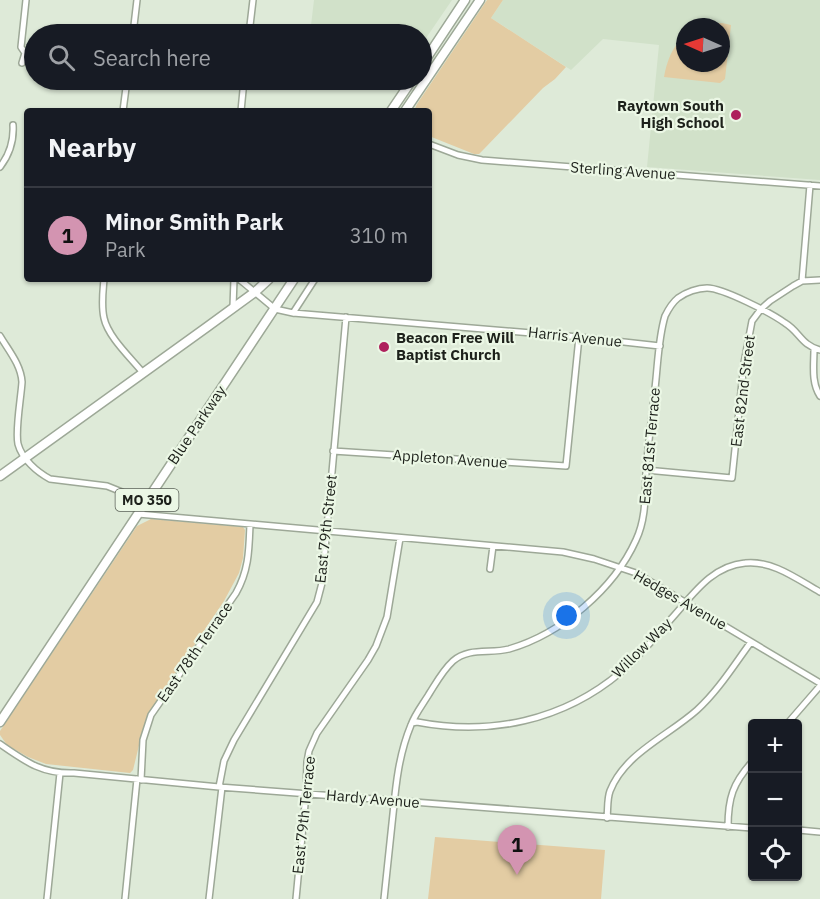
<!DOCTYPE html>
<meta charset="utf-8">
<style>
body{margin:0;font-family:"IBM Plex Sans",sans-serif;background:#20242c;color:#f1f3f6}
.controls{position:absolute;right:18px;bottom:18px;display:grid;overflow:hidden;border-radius:6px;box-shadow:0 2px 4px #0004}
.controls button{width:54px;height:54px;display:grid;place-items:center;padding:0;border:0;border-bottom:2px solid #363941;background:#171b24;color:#f1f3f6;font:30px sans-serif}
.compass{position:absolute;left:676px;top:18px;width:54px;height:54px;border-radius:50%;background:#171b24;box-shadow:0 2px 4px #0004;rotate:273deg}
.you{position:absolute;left:567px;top:616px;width:21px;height:21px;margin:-15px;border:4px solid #fff;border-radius:50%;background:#1a73e8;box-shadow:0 0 0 9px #1a73e833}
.badge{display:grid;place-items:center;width:39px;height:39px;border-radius:50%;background:#d394b1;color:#111;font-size:20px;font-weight:700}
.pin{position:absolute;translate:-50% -50px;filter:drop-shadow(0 2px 3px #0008)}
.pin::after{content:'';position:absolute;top:32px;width:21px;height:18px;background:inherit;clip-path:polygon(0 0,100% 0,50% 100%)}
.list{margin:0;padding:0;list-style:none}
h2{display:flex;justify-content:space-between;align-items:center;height:78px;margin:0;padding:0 24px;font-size:26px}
h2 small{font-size:20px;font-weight:400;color:#9ea1a6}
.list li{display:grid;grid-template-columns:39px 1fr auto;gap:18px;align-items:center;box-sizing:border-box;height:96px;padding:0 24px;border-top:2px solid #363941}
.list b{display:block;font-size:22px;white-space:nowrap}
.list p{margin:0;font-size:20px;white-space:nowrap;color:#9ea1a6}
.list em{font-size:20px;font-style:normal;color:#9ea1a6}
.icon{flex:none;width:33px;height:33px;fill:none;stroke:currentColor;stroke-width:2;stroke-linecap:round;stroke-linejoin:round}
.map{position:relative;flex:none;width:820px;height:899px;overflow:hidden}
.search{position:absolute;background:#171b24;box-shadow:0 2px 4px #0004;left:24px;top:24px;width:408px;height:66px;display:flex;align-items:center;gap:15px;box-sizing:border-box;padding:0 21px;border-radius:33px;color:#9ea1a6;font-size:22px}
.panel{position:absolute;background:#171b24;box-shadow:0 2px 4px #0004;left:24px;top:108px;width:408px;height:174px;border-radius:6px}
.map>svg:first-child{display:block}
.built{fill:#d1e1c9;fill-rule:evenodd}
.green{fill:#e3cca3}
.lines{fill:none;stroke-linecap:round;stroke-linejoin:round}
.minor-casing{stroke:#9da897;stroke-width:8}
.highway-casing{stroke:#9da897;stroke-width:11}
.minor{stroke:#fff;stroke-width:5}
.highway{stroke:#fff;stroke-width:8}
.poi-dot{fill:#ae215c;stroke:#ebf7e5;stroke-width:2}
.labels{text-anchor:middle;stroke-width:4.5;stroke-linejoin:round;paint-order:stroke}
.shield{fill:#ebf7e5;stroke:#5b6158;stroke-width:1.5}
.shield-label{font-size:14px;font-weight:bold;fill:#1d211b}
.poi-label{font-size:15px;font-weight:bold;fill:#1d211b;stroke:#ebf7e5;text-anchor:end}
.street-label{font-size:15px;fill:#1d211b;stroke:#ebf7e5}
</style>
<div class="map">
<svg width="820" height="899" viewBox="0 0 820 899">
<rect width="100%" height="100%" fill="#deead8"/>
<path class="built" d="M314,0H452L422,44V34H310Z
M503,0H820V180L647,167L659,45L603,39L571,70L491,18ZM685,27H721V63H685Z"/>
<path class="green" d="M487,0H503L491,18L566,67L555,79L543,88L484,149L479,154H474L429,136V111H414L417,104Z
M722,23L731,25L725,79L720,83L664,77C667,61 672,46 685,36V63H721V27H699L710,24Z
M151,519L243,527L245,530L243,558L239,573L224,601L157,701L143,729L133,770L130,773L46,764L28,757L7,745L0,735V731L137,526Z
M435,837L605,850L601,899H428Z"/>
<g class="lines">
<g class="minor-casing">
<path id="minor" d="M133,34L137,0
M249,34L253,0
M25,53L21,47L26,0
M25,53L34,57
M22,63L25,53
M123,111L127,80
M241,111L244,80
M429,144L458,155L482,160L820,186
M0,167C10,154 14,141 13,125
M104,279C103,292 101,305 104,318C108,337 131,358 143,373
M239,279L275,309L293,313L579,337L660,346
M802,281L810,185
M233,307L234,279
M293,313L315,279
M0,336C9,351 21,365 22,382C21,398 15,430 18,444C22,459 37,472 50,479L107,486L122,492L143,506
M814,349C814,365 811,382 820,396
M333,451L566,466
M566,466L579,337
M646,470L732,478L744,363L752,321L761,309L770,301L793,286L802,281L820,280
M138,514L563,552L594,559L636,573L820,683
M490,569L493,546
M412,723L417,722C490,736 563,721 621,672C640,656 655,637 671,619C692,596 711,566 745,563C772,560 797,579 820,592
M787,724L820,686
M0,744C26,762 42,774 74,773L219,787L752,828
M141,780L143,740L151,715L236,593C249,570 249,550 250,524
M219,787L224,761L234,740L317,602L322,583L346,317
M607,818C608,809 607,799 610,791C625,753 668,736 697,710C718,691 734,665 751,642
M728,827C728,798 733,783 752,762
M798,830L820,832
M47,899L60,773
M125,899L137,779
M209,899L222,787
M296,899L306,794L307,762L309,751L317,733L368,660L376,646L387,617L400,538
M384,899C387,871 390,842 393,814C396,783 399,754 411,725C415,714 423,704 429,694C436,683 443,670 453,661C469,647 490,654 509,649C561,634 614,589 636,540C646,519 645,496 646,473C648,442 653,410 656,379C658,359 659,336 665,316C668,310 673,302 678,298C686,292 698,288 707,288C723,288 771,313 785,323C800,332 801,345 820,350"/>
</g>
<g class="highway-casing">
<path id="highway" d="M422,65L465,0
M391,111L412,80
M405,111L480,0
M0,476L207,327L255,292L269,279
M0,722L294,279"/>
</g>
<use href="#minor" class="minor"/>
<use href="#highway" class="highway"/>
</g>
<g class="poi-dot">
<circle cx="736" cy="115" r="6"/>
<circle cx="384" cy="347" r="6"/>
</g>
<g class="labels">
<rect class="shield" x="115.5" y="489" width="63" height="22" rx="4.5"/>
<g class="shield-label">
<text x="147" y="505">MO 350</text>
</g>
<g class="poi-label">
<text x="724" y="111">Raytown South<tspan x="724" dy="17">High School</tspan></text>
<text x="396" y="343" text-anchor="start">Beacon Free Will<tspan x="396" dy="17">Baptist Church</tspan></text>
</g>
<g class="street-label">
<text transform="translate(623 171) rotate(4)" y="5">Sterling Avenue</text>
<text transform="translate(575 337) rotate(6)" y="5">Harris Avenue</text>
<text transform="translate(743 391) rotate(-83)" y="5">East 82nd Street</text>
<text transform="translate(197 425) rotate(-56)" y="5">Blue Parkway</text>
<text transform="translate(650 446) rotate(-85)" y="5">East 81st Terrace</text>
<text transform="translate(450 459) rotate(4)" y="5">Appleton Avenue</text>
<text transform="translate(326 529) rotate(-84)" y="5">East 79th Street</text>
<text transform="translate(680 600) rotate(30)" y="5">Hedges Avenue</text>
<text transform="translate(642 648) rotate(-45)" y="5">Willow Way</text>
<text transform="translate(195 652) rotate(-55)" y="5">East 78th Terrace</text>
<text transform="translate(373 799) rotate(5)" y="5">Hardy Avenue</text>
<text transform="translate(304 815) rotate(-84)" y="5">East 79th Terrace</text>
</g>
</g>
</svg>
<div class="controls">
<button>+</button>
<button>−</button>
<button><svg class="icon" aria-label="locate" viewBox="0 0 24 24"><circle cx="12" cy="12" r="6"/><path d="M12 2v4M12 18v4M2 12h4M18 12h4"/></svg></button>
</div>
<svg class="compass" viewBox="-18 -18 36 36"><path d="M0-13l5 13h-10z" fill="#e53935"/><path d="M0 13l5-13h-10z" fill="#9ea1a6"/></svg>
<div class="you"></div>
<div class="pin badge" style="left:517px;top:875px">1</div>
<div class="search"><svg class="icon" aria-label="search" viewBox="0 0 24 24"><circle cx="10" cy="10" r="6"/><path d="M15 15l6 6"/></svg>Search here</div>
<section class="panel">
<h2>Nearby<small></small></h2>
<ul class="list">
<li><span class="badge">1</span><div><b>Minor Smith Park</b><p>Park</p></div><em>310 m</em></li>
</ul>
</section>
</div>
